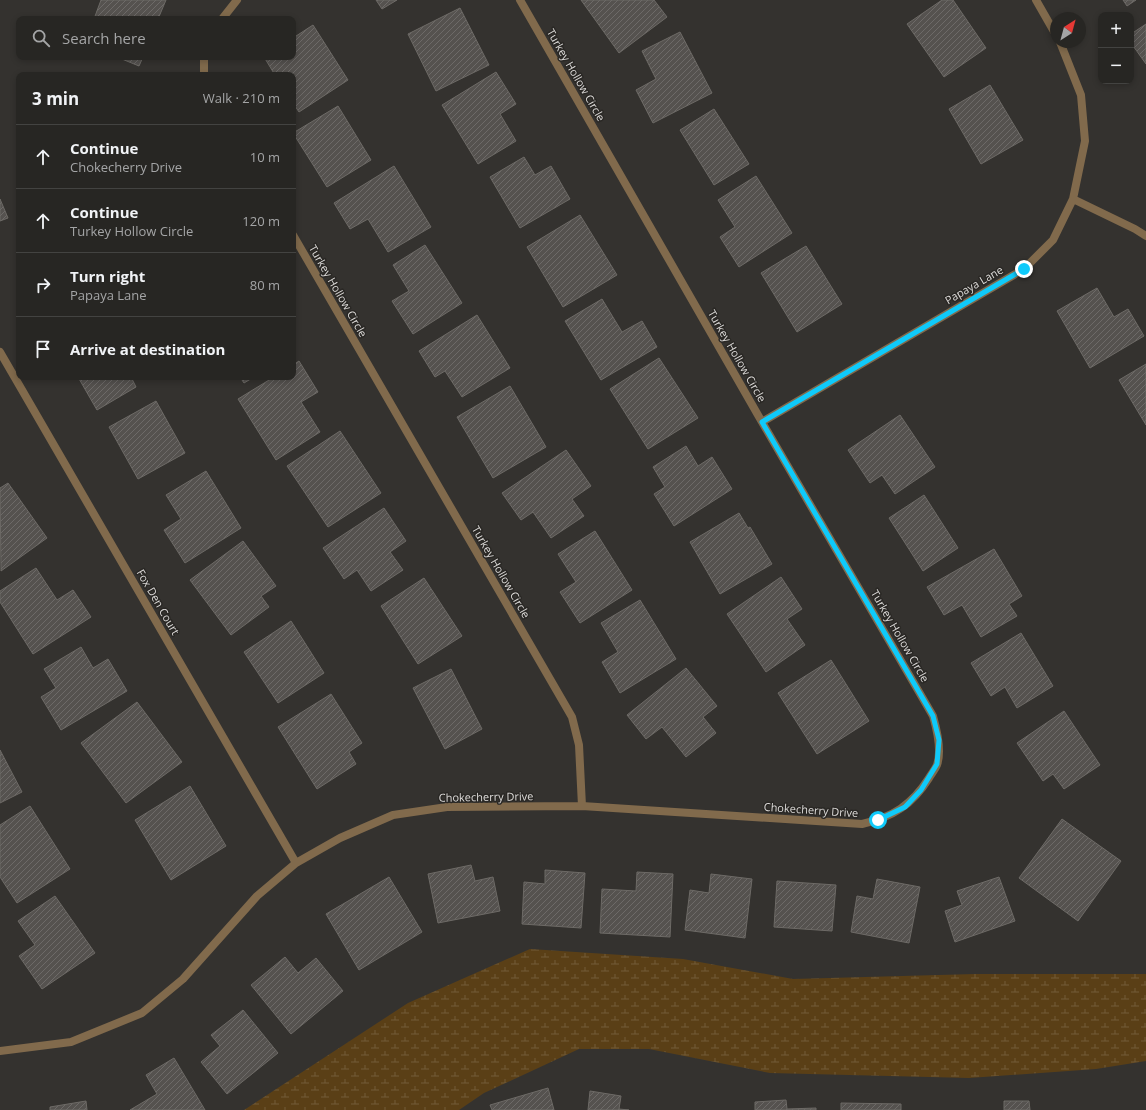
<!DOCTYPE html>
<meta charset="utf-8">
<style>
body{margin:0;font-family:"Open Sans",sans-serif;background:#2f2e2b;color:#f1f3f6}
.controls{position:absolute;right:12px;top:12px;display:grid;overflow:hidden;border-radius:8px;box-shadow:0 2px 6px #0003}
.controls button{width:36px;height:36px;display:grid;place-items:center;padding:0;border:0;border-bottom:1px solid #434341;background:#272623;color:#f1f3f6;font:20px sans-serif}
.compass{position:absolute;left:1050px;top:12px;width:36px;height:36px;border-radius:50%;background:#272623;box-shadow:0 2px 6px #0003;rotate:36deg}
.stop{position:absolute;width:12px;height:12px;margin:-9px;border:3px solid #0fcafa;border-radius:50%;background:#fff}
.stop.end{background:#0fcafa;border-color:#fff;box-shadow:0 1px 4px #0008}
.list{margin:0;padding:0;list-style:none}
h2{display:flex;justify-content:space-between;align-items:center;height:52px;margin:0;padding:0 16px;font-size:17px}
h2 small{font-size:13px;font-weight:400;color:#a4a5a6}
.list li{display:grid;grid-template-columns:26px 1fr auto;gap:12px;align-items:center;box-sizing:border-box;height:64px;padding:0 16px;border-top:1px solid #434341}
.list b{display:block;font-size:15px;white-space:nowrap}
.list p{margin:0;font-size:13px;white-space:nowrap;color:#a4a5a6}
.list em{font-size:13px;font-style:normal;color:#a4a5a6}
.icon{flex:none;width:22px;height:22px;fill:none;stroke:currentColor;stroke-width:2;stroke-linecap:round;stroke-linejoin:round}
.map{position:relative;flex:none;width:1146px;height:1110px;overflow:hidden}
.search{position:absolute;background:#272623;box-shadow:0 2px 6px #0003;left:16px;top:16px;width:280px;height:44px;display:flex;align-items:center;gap:10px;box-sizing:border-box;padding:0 14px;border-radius:8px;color:#a4a5a6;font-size:15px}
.panel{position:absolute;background:#272623;box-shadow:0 2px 6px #0003;left:16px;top:72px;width:280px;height:308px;border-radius:8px}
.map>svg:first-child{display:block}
.wetland{fill:url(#wetland-marsh)}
.building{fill:url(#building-hatch);stroke:#6d6a66}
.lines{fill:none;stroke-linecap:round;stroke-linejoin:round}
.minor{stroke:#816a4c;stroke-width:8}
.route{stroke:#0fcafa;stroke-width:5}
.labels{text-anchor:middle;stroke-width:3;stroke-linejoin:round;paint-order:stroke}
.street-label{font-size:11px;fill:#dedcda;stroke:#2a2825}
</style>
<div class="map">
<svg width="1146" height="1110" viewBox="0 0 1146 1110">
<defs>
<pattern id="wetland-marsh" width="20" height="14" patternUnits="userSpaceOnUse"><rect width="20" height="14" fill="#5a3f16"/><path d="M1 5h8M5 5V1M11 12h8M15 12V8" fill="none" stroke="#715a37"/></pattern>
<pattern id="building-hatch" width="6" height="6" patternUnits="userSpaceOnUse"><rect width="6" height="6" fill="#55524f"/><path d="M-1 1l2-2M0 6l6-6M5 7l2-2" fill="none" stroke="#6d6a68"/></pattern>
</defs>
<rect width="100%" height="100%" fill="#34322f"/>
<path class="wetland" d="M530,949L683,959L793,979L975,974H1146V1061L1096,1069L969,1078L770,1073L649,1049H579L484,1093L459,1110H244L408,1003Z"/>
<path class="building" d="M101,0H166L158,19H94Z
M376,0H397L382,9Z
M581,0H654L667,17L619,53Z
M942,0H953L986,48L944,77L907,24Z
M1123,0H1136L1127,6Z
M460,8L489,65L436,91L408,34Z
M1146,24V64L1131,43V34Z
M313,25L348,80L299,112L293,103V75H275L264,57H293V38Z
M680,32L712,93L653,123L636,90L656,79L642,51Z
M117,57H143L139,66Z
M496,72L516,104L500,114L516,141L478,164L442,105Z
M990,85L1023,140L981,164L949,109Z
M338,106L371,160L327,187L293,133Z
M714,109L749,164L714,185L680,130Z
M524,157L535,175L551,166L570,199L520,228L490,177Z
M394,166L431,227L388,252L368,219L350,229L334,203Z
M756,176L792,233L739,267L720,237L735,227L718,200Z
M0,199L8,218L0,221Z
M580,215L617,275L563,307L527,247Z
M425,245L462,303L413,334L392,301L409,291L393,265Z
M806,246L842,304L797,332L761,273Z
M1097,288L1114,317L1128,309L1144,336L1090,368L1057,311Z
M602,299L622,332L642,321L657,347L601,380L565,321Z
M477,315L510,368L462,397L445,371L435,377L419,351Z
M659,358L698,418L648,449L610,389Z
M299,361L318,392L301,402L320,432L276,460L238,399L274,377H293V365Z
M1146,364V425L1119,380Z
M78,377H131L136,387L97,410Z
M240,377H254L244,383Z
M510,386L546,447L493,478L457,417Z
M156,401L185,453L138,479L109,427Z
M900,415L935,467L895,494L882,475L870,483L848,450Z
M340,431L381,493L328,527L287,466Z
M686,446L698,466L712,457L732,489L674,526L654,494L665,487L653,467Z
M566,450L591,486L572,499L584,516L551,538L533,512L521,520L502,493Z
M206,471L241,528L185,563L164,530L181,519L166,495Z
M8,483L47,538L1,571L0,488Z
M924,495L958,548L923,571L889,518Z
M384,508L406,541L390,552L403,570L371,591L357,570L344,579L323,548Z
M739,513L748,528L750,527L772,564L720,594L690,542Z
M595,531L632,590L580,623L560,592L576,582L558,554Z
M243,541L276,586L261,596L269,607L231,635L190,580Z
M994,549L1022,596L1009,604L1017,616L981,637L962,605L944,615L927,587Z
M36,568L57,600L73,590L91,617L33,654L0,602V591Z
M781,577L802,609L787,619L805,645L766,672L727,614Z
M424,578L462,636L418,664L381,606Z
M640,600L676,659L620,693L602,662L618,652L601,623Z
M291,621L324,673L278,703L244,652Z
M1021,633L1053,686L1017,708L1005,687L991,696L971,663Z
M81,647L93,668L108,659L127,691L61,730L41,697L56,688L44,669Z
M831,660L869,721L817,754L778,693Z
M686,668L717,706L703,717L716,733L686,757L662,727L646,739L627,715Z
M451,669L482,729L445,749L413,688Z
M331,694L362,743L349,752L356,764L317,789L278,727Z
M137,702L182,762L126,803L81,743Z
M1064,711L1100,765L1064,789L1053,774L1043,781L1017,743Z
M0,750L22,792L0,803Z
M190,786L226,846L171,880L135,820Z
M30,806L70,869L17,903L0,877V825Z
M1062,819L1121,861L1078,921L1019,878Z
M471,865L475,881L493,877L500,911L438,923L428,874Z
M545,870L585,873L581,928L522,924L524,882L545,884Z
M637,872L673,874L670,937L600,933L602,889L636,891Z
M711,874L752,879L745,938L685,930L690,890L709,893Z
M389,877L422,932L359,970L326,914Z
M999,877L1015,921L955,942L945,911L962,905L957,891Z
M877,879L920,887L909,943L851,932L857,896L873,899Z
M777,881L836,885L832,931L774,927Z
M55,896L95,953L42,989L19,956L35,945L18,921Z
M285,957L298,973L316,958L343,991L291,1034L251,985Z
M243,1010L278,1053L227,1094L201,1062L220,1046L211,1035Z
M174,1058L205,1110H130L157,1094L146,1075Z
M548,1088L554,1110H492L490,1105Z
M590,1091L621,1096L619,1109L629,1110H588Z
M786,1100L787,1109L816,1108V1110H755V1102Z
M86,1101L87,1110H50V1107Z
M1004,1101H1029L1030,1110H1004Z
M841,1103L901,1104V1110H841Z"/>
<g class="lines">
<path class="minor" d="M1036,0L1056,35
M222,19L237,0
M204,75V57
M1073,199L1135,229L1146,236
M293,235L572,717L579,745L582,806
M0,352L296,863
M762,422L1024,269L1053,240L1073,199L1085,141L1081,95L1060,42
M0,1051L71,1042L142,1013L183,979L257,896L296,863L340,838L393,815L447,807L582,806L862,824C893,817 912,805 929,778C931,774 935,770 937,765C942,751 937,730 933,716L762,422L520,0"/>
</g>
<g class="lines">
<path class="route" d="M878,820L905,807L921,790L937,764L939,740L933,716L762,422L1024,269"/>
</g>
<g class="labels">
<g class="street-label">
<text transform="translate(576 75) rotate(60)" y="4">Turkey Hollow Circle</text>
<text transform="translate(974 285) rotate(-30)" y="4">Papaya Lane</text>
<text transform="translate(338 291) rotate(60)" y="4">Turkey Hollow Circle</text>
<text transform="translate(737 356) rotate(60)" y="4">Turkey Hollow Circle</text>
<text transform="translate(501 572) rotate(60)" y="4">Turkey Hollow Circle</text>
<text transform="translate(158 602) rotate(60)" y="4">Fox Den Court</text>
<text transform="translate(900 636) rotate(60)" y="4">Turkey Hollow Circle</text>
<text transform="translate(486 797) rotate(-1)" y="4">Chokecherry Drive</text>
<text transform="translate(811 810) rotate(4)" y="4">Chokecherry Drive</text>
</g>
</g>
</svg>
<div class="controls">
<button>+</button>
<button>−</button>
</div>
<svg class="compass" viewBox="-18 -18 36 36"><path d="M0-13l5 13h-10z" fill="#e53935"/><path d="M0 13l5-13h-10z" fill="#a4a5a6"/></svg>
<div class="stop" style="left:878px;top:820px"></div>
<div class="stop end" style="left:1024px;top:269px"></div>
<div class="search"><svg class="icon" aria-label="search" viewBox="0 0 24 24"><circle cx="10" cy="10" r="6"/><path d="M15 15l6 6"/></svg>Search here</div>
<section class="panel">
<h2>3 min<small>Walk · 210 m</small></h2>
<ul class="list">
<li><svg class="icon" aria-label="ahead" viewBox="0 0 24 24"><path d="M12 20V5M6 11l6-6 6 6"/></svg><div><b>Continue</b><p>Chokecherry Drive</p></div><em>10 m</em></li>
<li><svg class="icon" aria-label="ahead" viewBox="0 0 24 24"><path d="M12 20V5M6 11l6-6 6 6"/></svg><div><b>Continue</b><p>Turkey Hollow Circle</p></div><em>120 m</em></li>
<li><svg class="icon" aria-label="right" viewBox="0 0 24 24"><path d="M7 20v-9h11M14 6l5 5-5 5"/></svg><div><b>Turn right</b><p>Papaya Lane</p></div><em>80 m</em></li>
<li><svg class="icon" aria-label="arrive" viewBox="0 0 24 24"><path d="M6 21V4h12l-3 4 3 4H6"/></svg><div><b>Arrive at destination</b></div></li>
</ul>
</section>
</div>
